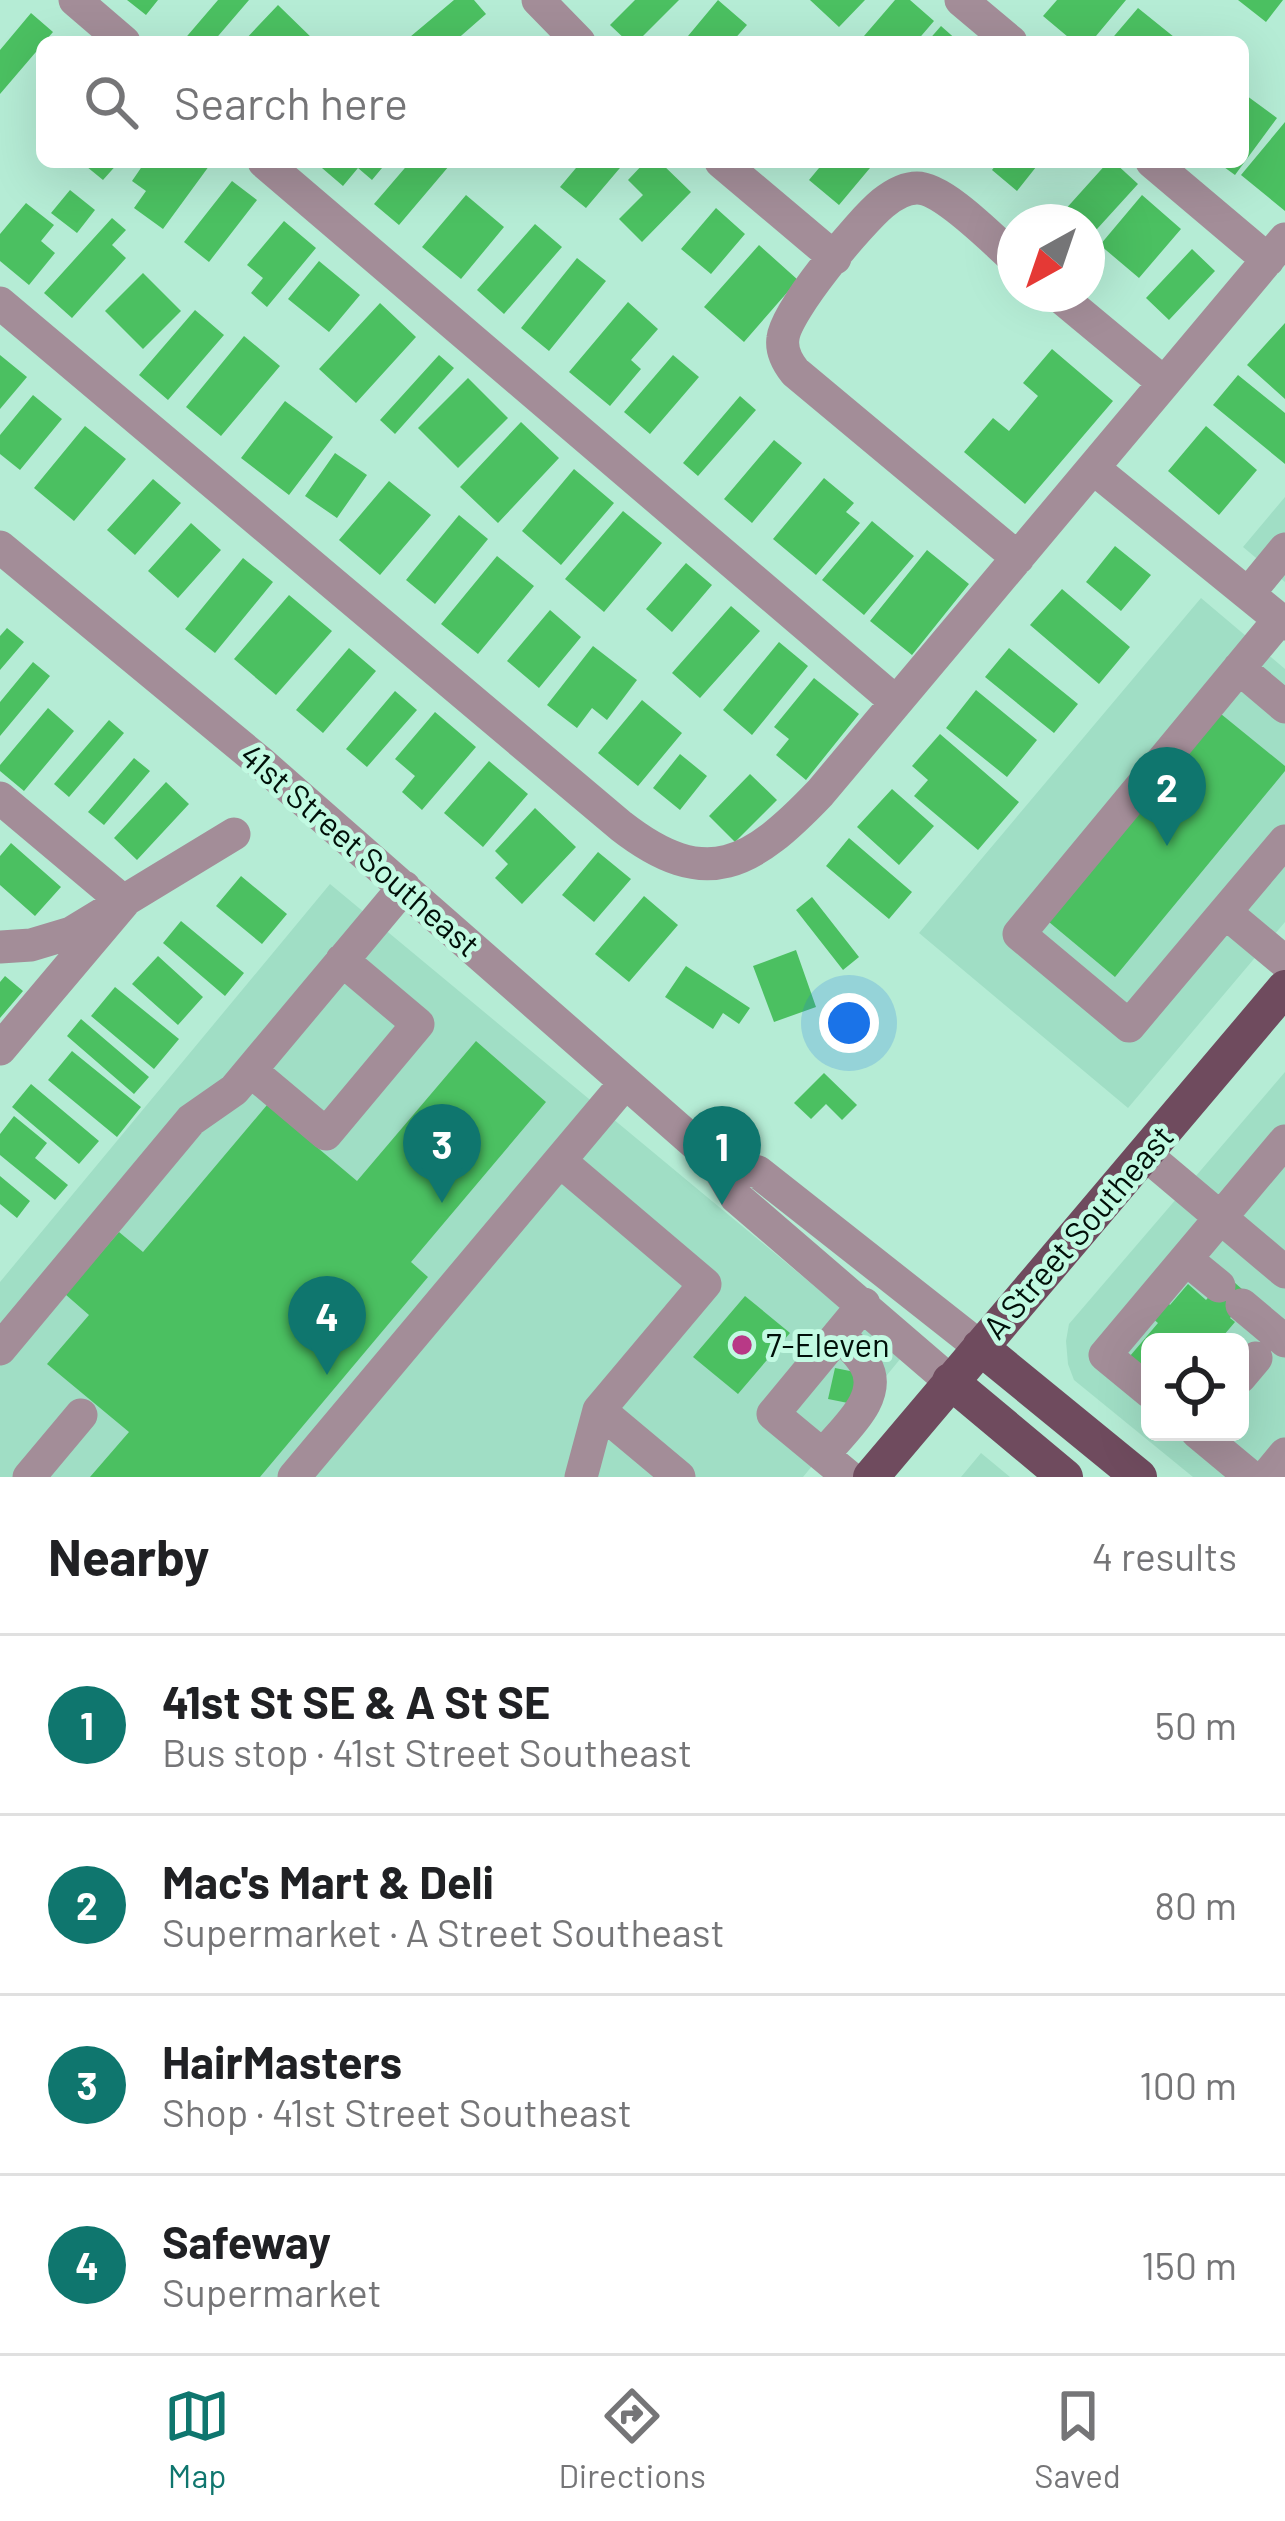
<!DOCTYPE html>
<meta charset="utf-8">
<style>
body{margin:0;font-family:Barlow,sans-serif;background:#f6f6f6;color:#202124}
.controls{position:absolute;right:36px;bottom:36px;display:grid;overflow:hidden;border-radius:18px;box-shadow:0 12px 48px #0002}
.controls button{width:108px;height:108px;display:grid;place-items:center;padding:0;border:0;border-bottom:3px solid #e0e0e0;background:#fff;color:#202124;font:60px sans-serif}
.compass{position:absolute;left:997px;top:204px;width:108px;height:108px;border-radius:50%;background:#fff;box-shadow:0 12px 48px #0002;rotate:220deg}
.you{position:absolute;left:849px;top:1023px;width:42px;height:42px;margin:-30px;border:9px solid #fff;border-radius:50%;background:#1a73e8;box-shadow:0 0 0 18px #1a73e833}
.badge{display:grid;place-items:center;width:78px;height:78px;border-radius:50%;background:#0f766e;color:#fff;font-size:39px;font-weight:700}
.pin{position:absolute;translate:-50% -99px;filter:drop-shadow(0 3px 6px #0008)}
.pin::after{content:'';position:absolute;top:63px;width:42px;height:36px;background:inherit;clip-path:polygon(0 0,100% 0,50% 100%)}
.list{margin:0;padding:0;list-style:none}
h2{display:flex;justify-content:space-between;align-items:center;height:156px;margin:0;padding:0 48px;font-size:51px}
h2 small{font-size:39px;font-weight:400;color:#757577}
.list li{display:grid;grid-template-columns:78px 1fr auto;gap:36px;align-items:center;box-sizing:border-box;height:180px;padding:0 48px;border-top:3px solid #e0e0e0}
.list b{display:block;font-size:45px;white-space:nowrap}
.list p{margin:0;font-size:39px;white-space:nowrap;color:#757577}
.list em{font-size:39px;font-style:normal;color:#757577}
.icon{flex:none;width:66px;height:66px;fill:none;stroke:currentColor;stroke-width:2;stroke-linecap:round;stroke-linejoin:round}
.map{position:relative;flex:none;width:1285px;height:1477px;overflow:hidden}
.search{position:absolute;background:#fff;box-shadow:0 12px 48px #0002;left:36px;right:36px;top:36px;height:132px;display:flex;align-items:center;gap:30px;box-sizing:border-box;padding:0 42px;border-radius:18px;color:#757577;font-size:45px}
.sheet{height:876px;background:#fff}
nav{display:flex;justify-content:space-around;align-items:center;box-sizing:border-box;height:168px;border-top:3px solid #e0e0e0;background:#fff;font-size:33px;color:#757577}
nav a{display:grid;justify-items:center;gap:6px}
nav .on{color:#0f766e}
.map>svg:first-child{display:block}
.built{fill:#a0dec5;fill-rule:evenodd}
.building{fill:#4bc061}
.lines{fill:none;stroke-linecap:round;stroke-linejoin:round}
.minor{stroke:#a38d98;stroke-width:33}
.major{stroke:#6f4b5e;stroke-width:36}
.poi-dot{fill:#b83986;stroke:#c2fae2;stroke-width:4.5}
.labels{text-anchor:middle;stroke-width:10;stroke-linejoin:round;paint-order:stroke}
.street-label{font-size:33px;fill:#001009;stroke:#c2fae2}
.poi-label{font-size:33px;fill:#001009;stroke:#c2fae2;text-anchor:start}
</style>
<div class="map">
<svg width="1285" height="1477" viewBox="0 0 1285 1477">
<rect width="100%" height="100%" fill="#b5ecd5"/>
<path class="built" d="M1285,497V582L1243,547Z
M1201,598L1285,669V922L1128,1108L919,933Z
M330,884L901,1358L803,1477H0V1282Z
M1285,1072V1477H1193L1074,1380L1068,1364L1066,1341L1069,1324ZM1150,1342H1240V1432H1150Z
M981,1453L1010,1477H961Z"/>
<path class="building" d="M127,0H158L146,15Z
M218,0H249L213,42H182Z
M454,0H474L486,14L454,42H404Z
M635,0H679L637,42H628L610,25Z
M718,0L747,25L732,42H683Z
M810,0H865L839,27Z
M895,0H910L934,21L916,42H872L864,36Z
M1057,0H1126L1091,42H1074L1043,16Z
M1238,0H1283L1266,22Z
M278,5L316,42H243Z
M1138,8L1174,37L1170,42H1109Z
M31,13L53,32L0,94V50Z
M941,26L959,42H927Z
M1243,93L1277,118L1235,175L1217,162H1243Z
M1285,122V211L1241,175Z
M81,162H119L103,180Z
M145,162H212L163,229L134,208L146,191L132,181Z
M315,162H387L372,180L358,168L343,186Z
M410,162H444L449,166L399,225L374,204Z
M581,162H625L586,208L560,187Z
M645,162H660L691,192L642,242L619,219L643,195L628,180Z
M824,162H875L839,205L809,180Z
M998,162H1040L1017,191L992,170Z
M1108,162H1114L1138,184L1087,240V222H1054Z
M232,181L257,200L209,262L184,242Z
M70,190L95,210L77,233L51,213Z
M466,195L504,227L461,279L422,247Z
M1142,195L1181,229L1139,278L1100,245Z
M26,203L54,225L41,241L55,253L29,285L0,261V234Z
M716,208L745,234L711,274L681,249Z
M112,218L126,230L112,245L126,258L72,318L44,293Z
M284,221L316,248L267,307L251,293L263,278L247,265Z
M535,224L562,247L504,314L477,290Z
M759,245L798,280L744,342L704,307Z
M1192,249L1215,271L1169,320L1146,298Z
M577,258L606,281L549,351L521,328Z
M319,261L360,295L329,332L288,299Z
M143,273L181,311L143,349L105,311Z
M628,302L658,329L631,360L641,369L610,406L569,372Z
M380,303L416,337L356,403L319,369Z
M195,310L224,335L168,400L139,375Z
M1285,323V399L1247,365Z
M244,336L280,366L221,436L186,407Z
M1052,349L1113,401L1025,504L964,452L993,418L1009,431L1038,396L1023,383Z
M0,355L27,377L0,409Z
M439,355L454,368L395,434L380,420Z
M673,355L699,377L650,434L624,412Z
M1238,375L1285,413V464L1213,405Z
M468,378L508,418L458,468L418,428Z
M33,395L62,419L20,470L0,454V435Z
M740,396L756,410L698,476L683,463Z
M285,401L333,437L289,495L241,458Z
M521,422L559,458L498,523L460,487Z
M85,426L126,459L74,521L34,488Z
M1206,426L1257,470L1219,515L1168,471Z
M774,440L802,463L752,523L724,499Z
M335,453L367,475L337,518L305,496Z
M574,469L614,503L561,565L522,531Z
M824,478L854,503L846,512L860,523L816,575L773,539Z
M153,479L181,503L135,555L107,530Z
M389,481L431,515L380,575L339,540Z
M623,511L662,543L604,612L565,579Z
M459,515L488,539L435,604L406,580Z
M872,521L914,556L864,615L822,580Z
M191,523L221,550L178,598L148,571Z
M1115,546L1151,575L1121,611L1086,582Z
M927,550L969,584L912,655L870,621Z
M497,556L534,586L478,654L441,624Z
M243,558L273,582L215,653L185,629Z
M686,563L712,585L672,632L646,609Z
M1062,589L1130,647L1099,684L1030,625Z
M289,595L332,631L276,695L234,659Z
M731,606L760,631L700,698L672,673Z
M550,610L581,637L539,688L507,661Z
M7,628L24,642L0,670V636Z
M779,642L808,666L752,735L723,710Z
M593,646L637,680L607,720L592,708L577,728L547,705Z
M349,648L376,671L323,733L296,710Z
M1009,648L1078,704L1054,733L985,677Z
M33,662L50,676L0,736V702Z
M814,678L859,714L806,780L776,755L789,739L774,727Z
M976,690L1037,740L1007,777L946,728Z
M395,691L417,710L367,767L346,749Z
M642,700L682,733L638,786L598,753Z
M48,708L74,731L24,791L0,771V765Z
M435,712L476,747L422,810L402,792L415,776L395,759Z
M1221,714L1285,766V771L1115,977L1049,922Z
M109,720L124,733L69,797L54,784Z
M940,734L1019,802L978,850L914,796L928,780L912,766Z
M680,754L707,776L680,810L653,788Z
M134,758L150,771L104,825L88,812Z
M489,761L528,794L483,847L444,813Z
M750,774L777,800L735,842L709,816Z
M166,782L189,804L137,860L114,838Z
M892,789L934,826L899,865L857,827Z
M535,808L576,847L522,904L495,878L508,864L495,851Z
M849,838L912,892L889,919L826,866Z
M11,843L61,887L35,916L0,885V856Z
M598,852L631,879L594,922L562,895Z
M241,876L287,914L262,944L216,906Z
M644,896L678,925L629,982L595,954Z
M812,897L859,957L843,970L796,910Z
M181,921L244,973L225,996L163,943Z
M796,950L816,1007L774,1022L753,966Z
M158,956L203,997L178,1025L132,984Z
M686,966L750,1008L739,1024L723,1013L713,1029L665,997Z
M5,976L23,991L0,1018V982Z
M115,987L179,1039L154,1069L91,1016Z
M81,1019L149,1077L134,1094L67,1036Z
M476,1041L546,1102L411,1262L428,1277L260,1477H90L129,1432L47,1364L89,1315L65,1294L119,1232L143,1252L267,1105L357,1181Z
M72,1051L141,1107L117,1137L48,1080Z
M824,1073L857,1105L842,1120L826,1104L811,1119L794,1103Z
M31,1084L99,1141L79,1164L12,1107Z
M14,1116L47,1143L35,1158L68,1185L55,1200L0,1155V1134Z
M0,1176L30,1201L17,1218L0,1204Z
M1227,1276L1250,1296L1230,1318L1235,1322L1218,1342H1150V1373L1130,1356L1158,1323L1152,1318L1166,1301L1170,1305L1188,1284L1206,1300Z
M745,1296L790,1333L738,1394L693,1357Z
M835,1368L865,1374L858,1405L828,1399Z"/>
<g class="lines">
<path class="minor" d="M75,0L124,42
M538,0L579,42
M961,0L1011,42
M264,162L896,702
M721,162L835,258
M1152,162L1268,260
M1015,259C994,241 944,188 917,188C904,188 893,195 883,203C860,222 786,310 783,338C781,351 787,362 795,372L1018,558
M1057,294L1164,383
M0,303L621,826C707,893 752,864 820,793L1285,239
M1093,468L1285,624
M0,547L260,762L714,1160L736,1197L950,1381
M1248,594L1285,549
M1279,620L1019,934L1129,1026L1225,912L1285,962
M1239,668L1285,707
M0,798L124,902L0,1049
M1225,912L1285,841
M0,947L31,945L71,933L234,834
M251,1071L326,1134L418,1024L342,960
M1145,1154L1285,1272
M714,1160L758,1172L980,1347
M560,1161L705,1284L599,1410L581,1477
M1186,1259L1219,1286
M1242,1305L1285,1341
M0,1349L191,1120L234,1090L404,887
M1240,1377L1256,1358
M1150,1392L1105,1355L1285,1141
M599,1410L679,1477
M1197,1432L1251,1477
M823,1455C843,1430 885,1397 865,1364C859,1353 847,1343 839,1334
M29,1477L81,1415
M294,1477L625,1083
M849,1477L773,1414L864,1304
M1266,1477L1285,1454"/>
<path class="major" d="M980,1347L1139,1477
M950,1381L1065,1477
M871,1477L1285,988"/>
</g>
<circle class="poi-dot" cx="742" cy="1345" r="12"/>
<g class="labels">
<g class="street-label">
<text transform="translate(360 850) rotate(41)" y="12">41st Street Southeast</text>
<text transform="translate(1078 1232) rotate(-49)" y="12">A Street Southeast</text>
</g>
<g class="poi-label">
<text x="766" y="1357">7-Eleven</text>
</g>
</g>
</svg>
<div class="controls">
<button><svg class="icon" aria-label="locate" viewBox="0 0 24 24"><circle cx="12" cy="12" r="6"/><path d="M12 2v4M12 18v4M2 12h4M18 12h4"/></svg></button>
</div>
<svg class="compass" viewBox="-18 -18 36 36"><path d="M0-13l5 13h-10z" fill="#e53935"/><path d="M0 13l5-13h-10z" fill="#757577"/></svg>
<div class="you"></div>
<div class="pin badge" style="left:722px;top:1205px">1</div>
<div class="pin badge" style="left:1167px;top:846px">2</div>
<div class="pin badge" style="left:442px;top:1203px">3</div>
<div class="pin badge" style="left:327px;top:1375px">4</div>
<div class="search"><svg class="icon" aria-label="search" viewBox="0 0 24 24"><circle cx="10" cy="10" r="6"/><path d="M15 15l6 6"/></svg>Search here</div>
</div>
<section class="sheet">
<h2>Nearby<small>4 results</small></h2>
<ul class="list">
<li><span class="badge">1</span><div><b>41st St SE &amp; A St SE</b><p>Bus stop · 41st Street Southeast</p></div><em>50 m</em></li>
<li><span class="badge">2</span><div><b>Mac's Mart &amp; Deli</b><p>Supermarket · A Street Southeast</p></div><em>80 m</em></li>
<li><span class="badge">3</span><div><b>HairMasters</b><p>Shop · 41st Street Southeast</p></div><em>100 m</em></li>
<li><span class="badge">4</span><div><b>Safeway</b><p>Supermarket</p></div><em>150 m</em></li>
</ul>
</section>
<nav>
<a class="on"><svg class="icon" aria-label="map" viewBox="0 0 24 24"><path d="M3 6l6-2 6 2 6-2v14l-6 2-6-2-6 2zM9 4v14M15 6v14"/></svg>Map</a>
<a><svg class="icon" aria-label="directions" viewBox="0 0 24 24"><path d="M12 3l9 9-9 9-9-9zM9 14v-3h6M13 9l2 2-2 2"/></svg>Directions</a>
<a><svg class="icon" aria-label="saved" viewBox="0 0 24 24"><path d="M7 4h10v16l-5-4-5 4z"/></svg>Saved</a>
</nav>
